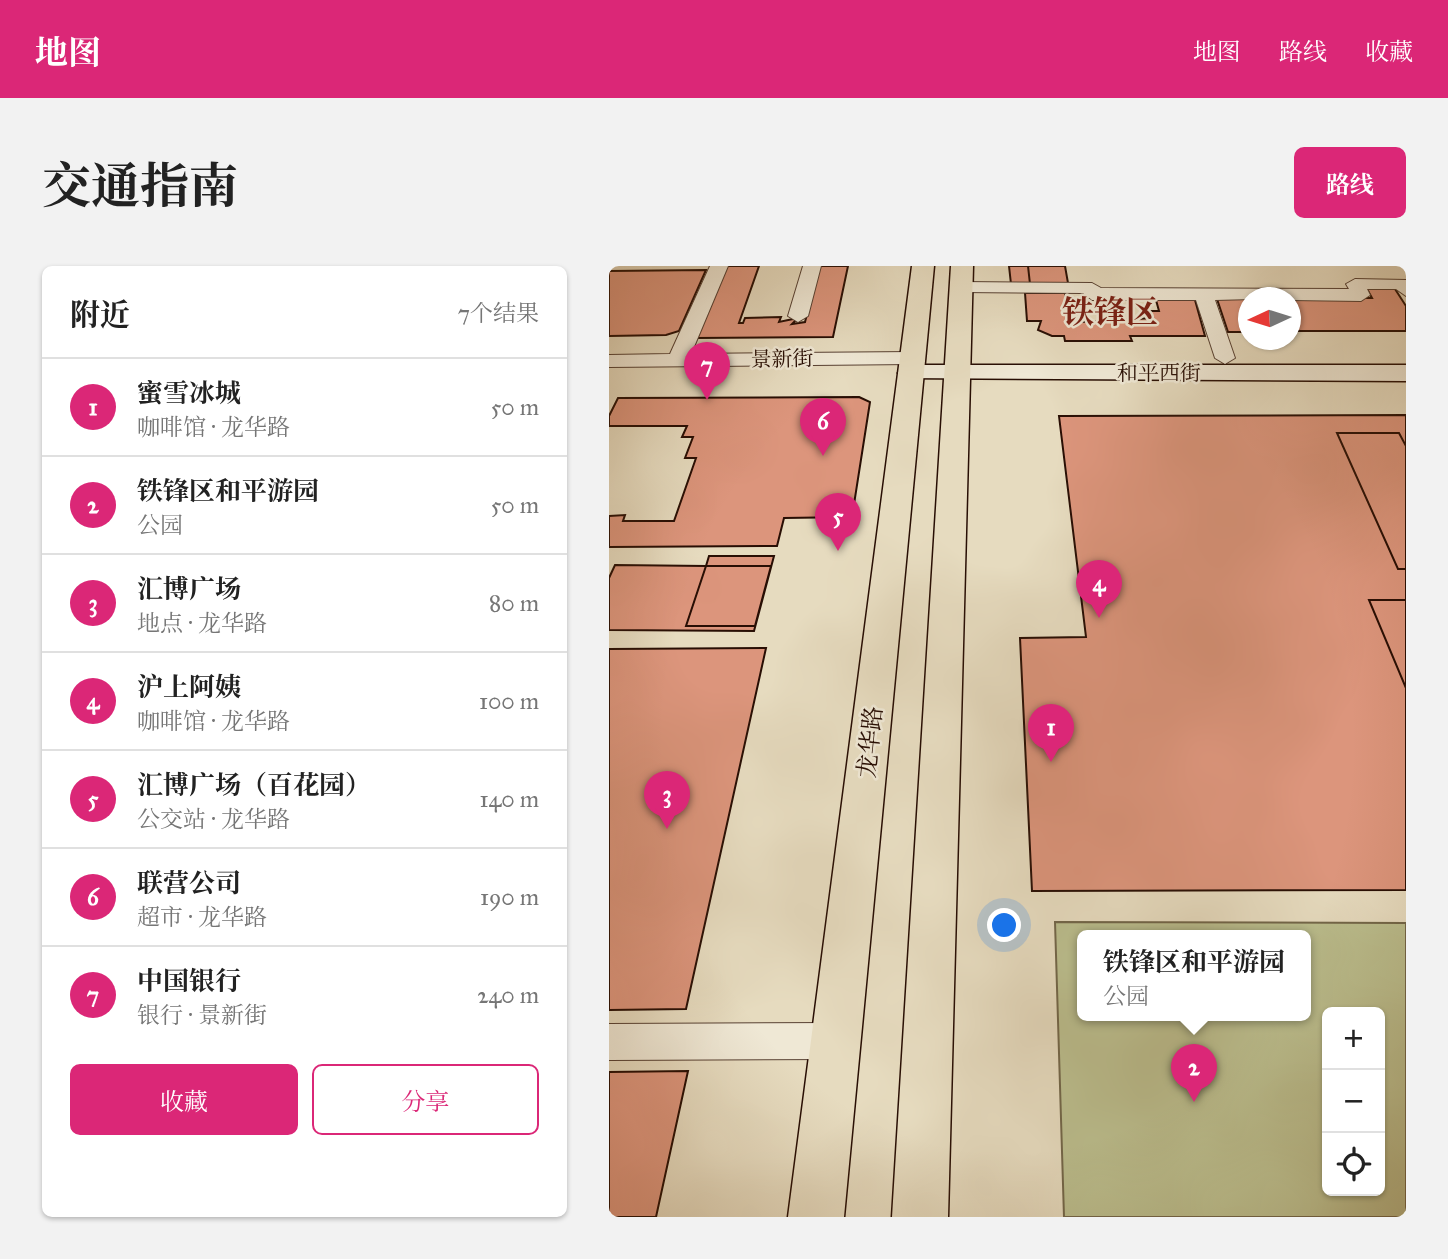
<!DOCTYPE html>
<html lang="zh">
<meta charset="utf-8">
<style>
body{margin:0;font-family:"IM FELL Great Primer","Noto Serif SC",serif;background:#f2f2f2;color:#222}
.controls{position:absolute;right:21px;bottom:21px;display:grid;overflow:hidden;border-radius:10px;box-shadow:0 2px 5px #0004}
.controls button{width:63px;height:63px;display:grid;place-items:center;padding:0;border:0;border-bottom:2px solid #e0e0e0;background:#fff;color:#222;font:35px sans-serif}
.compass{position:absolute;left:629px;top:21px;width:63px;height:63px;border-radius:50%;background:#fff;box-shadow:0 2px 5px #0004;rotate:266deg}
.you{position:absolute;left:396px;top:660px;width:24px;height:24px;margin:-18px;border:5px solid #fff;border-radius:50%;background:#1a73e8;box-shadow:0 0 0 10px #1a73e833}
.badge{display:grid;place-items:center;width:46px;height:46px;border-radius:50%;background:#db2777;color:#fff;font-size:23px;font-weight:700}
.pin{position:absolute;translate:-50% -58px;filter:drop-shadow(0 2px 4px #0008)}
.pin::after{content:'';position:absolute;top:37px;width:24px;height:21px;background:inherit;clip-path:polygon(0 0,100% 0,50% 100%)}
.popup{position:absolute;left:468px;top:664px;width:234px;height:91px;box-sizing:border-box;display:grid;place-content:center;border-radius:10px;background:#fff;filter:drop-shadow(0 2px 5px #0005);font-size:23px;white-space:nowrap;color:#767676}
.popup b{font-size:26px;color:#222}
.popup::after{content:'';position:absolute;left:50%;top:100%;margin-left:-14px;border:14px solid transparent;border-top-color:#fff}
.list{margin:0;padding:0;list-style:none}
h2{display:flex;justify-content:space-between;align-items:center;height:91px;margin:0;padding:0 28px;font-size:30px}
h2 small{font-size:23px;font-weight:400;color:#767676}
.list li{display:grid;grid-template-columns:46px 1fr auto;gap:21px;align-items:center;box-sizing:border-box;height:98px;padding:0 28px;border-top:2px solid #e0e0e0}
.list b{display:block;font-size:26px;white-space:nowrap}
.list p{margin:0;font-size:23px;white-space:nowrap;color:#767676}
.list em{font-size:23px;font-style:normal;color:#767676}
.actions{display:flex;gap:14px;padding:21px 28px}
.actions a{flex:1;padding:16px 0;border:2px solid #db2777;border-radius:10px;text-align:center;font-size:24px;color:#db2777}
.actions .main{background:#db2777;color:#fff}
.icon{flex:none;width:38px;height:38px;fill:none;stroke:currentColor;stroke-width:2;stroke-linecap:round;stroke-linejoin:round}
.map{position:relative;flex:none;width:797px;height:951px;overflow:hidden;border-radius:10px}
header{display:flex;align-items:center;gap:42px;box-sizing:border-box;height:98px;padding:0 35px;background:#db2777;color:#fff}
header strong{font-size:33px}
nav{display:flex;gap:38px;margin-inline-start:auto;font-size:24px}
.intro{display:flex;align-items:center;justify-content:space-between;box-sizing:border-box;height:168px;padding:0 42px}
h1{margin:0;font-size:49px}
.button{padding:18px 32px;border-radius:10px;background:#db2777;color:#fff;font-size:24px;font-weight:700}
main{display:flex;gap:42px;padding:0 42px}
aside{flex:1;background:#fff;border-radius:10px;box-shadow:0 2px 5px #0004}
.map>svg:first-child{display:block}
.green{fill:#bbbe8e;stroke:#726649;stroke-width:2;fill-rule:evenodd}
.building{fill:#dc957c;stroke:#280e04;stroke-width:2}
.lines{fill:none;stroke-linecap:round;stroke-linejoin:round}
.minor-casing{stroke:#584133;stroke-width:2}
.secondary-casing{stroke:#280e04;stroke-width:3}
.primary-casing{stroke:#280e04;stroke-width:3}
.minor{fill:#efe8d5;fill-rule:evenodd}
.secondary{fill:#efe8d5;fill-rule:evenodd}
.primary{fill:#e6dbbf;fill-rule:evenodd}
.labels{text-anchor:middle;stroke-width:5;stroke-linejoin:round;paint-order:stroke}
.far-street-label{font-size:21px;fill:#280e04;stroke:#efe8d5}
.street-label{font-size:24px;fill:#280e04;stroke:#efe8d5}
.far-town-label{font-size:32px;font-weight:bold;fill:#7a1f14;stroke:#efe8d5}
</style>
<header>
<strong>地图</strong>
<nav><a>地图</a><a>路线</a><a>收藏</a></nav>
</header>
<div class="intro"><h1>交通指南</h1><a class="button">路线</a></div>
<main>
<aside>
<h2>附近<small>7个结果</small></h2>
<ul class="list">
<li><span class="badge">1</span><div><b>蜜雪冰城</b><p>咖啡馆 · 龙华路</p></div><em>50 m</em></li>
<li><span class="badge">2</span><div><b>铁锋区和平游园</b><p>公园</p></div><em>50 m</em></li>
<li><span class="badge">3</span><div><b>汇博广场</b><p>地点 · 龙华路</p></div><em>80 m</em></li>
<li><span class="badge">4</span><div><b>沪上阿姨</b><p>咖啡馆 · 龙华路</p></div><em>100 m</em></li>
<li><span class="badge">5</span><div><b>汇博广场（百花园）</b><p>公交站 · 龙华路</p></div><em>140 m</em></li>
<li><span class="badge">6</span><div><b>联营公司</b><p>超市 · 龙华路</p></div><em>190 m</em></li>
<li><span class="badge">7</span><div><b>中国银行</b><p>银行 · 景新街</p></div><em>240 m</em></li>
</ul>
<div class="actions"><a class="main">收藏</a><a>分享</a></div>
</aside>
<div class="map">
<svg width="797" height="951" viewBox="0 0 797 951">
<rect width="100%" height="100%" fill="#e6dbbf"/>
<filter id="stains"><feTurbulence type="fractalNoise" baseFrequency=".00286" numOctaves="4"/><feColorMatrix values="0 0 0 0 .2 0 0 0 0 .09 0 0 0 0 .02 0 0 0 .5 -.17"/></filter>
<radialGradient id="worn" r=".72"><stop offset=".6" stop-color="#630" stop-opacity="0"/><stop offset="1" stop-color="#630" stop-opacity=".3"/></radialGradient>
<path class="green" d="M446,656L797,657V951H455ZM473,670H697V750H473ZM718,746H771V925H718Z"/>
<path class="building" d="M117,0H150L130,57H134L136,52L172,51L170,56L189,52L183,58L196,56L210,0H239L224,71L87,72Z
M400,0H456L459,17L402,18Z
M419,0H456L459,17L421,18Z
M97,4L70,65L57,69L0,70V5Z
M758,23H786L797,40V65H682V32H763Z
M416,27H456L459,51L472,56L543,52L541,45H550L547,34H586L596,70H521L523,75H456L455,70H443L429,64L432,55H418Z
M608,33H640V66H619Z
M250,131L261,136L243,251L175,252L168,280L0,281V250L16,249L14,255H65L87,192H76L84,171H73L78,160H0V150L9,132Z
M797,149V624L423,625L411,372L477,371L450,150Z
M728,167H790L797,180V303H789Z
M100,290H165L145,365L0,364V312L6,299L97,300Z
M97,300H162L146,360H77Z
M760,334H797V422Z
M157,382L77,743L0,744V383Z
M79,805L47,951H0V806Z"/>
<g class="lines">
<g class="minor-casing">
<path id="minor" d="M101,0H119L82,88L303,86L313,92L303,98L0,101V89L61,88Z
M194,0H212L199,50L189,56L179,50Z
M746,13L797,14V30L787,23H758L761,29L752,35L682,34V32L606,34L626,92L616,98L606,92L587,34H483L474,27L352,26L343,21L352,16L483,17L492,22L740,23L737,18Z
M227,757L241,762L247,775L241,788L227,793L0,794V758Z"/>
</g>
<g class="secondary-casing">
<path id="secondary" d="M302,99H797V115L293,112L289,107L293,102Z"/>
</g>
<g class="primary-casing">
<path id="primary" d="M303,0H325L235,951H179Z
M342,0H364L339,951H283Z"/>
</g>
<use href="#minor" class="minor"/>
<use href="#secondary" class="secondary"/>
<use href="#primary" class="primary"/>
</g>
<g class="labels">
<g class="far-street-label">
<text transform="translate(173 93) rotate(-1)" y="7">景新街</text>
<text x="550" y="114">和平西街</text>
</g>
<g class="street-label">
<text transform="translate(261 476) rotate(-84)" y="8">龙华路</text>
</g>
<g class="far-town-label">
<text x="501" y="57">铁锋区</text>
</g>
</g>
<rect width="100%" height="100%" filter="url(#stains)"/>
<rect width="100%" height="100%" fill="url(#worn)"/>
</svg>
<div class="controls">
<button>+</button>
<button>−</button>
<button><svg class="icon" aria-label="locate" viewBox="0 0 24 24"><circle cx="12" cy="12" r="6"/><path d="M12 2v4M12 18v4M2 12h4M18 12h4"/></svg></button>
</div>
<svg class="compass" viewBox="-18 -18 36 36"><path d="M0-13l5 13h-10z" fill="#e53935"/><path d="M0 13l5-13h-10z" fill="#767676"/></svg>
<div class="you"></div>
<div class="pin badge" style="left:442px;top:496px">1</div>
<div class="pin badge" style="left:585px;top:836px">2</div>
<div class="popup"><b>铁锋区和平游园</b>公园</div>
<div class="pin badge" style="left:58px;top:563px">3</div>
<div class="pin badge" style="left:490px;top:352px">4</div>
<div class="pin badge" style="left:229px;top:285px">5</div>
<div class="pin badge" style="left:214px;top:190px">6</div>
<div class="pin badge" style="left:98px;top:134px">7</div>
</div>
</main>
